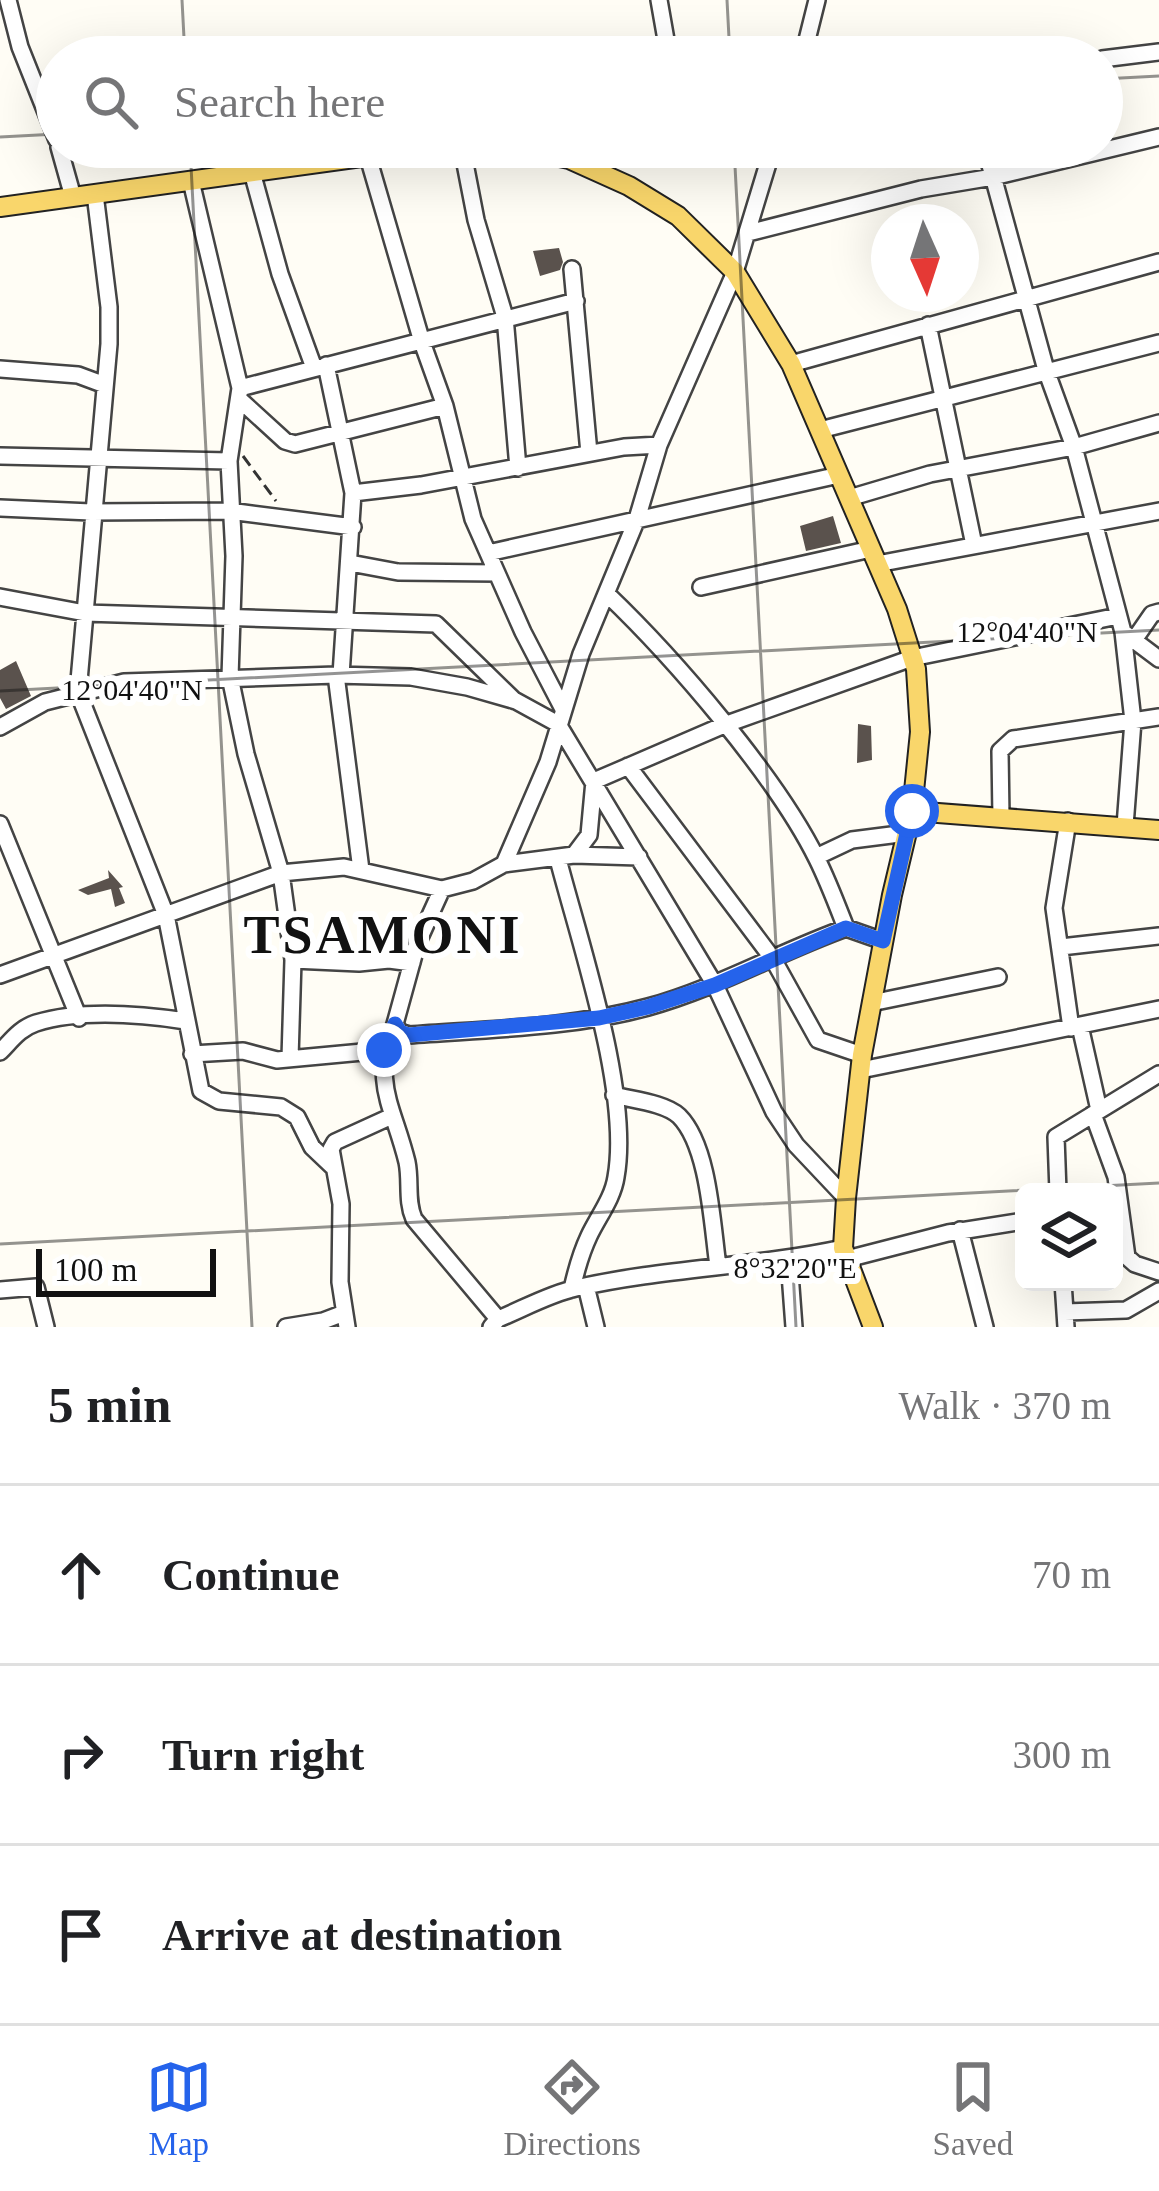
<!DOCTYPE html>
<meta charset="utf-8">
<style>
body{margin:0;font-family:Georgia,serif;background:#f2f2f2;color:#202124}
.controls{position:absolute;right:36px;bottom:36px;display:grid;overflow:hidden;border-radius:18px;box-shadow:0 12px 48px #0002}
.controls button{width:108px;height:108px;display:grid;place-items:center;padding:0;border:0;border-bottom:3px solid #e0e0e0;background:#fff;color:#202124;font:60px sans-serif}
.compass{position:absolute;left:871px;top:204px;width:108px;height:108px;border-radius:50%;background:#fff;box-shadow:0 12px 48px #0002;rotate:177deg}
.scale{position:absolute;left:36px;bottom:30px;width:180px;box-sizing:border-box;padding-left:12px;border:6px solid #111;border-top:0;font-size:33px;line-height:42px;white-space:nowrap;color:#111;-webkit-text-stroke:9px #fff;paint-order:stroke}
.stop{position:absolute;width:36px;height:36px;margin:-27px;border:9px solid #2563eb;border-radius:50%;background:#fff}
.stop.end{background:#2563eb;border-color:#fff;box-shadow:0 3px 12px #0008}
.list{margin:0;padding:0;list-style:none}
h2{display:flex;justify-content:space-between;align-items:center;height:156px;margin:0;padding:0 48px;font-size:51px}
h2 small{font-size:39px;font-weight:400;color:#757577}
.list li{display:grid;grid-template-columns:78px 1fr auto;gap:36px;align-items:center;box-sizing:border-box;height:180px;padding:0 48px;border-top:3px solid #e0e0e0}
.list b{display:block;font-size:45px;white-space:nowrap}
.list em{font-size:39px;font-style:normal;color:#757577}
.icon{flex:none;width:66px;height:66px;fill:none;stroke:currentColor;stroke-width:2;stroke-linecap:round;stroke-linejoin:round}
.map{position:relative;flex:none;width:1159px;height:1327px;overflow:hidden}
.search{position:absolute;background:#fff;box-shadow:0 12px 48px #0002;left:36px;right:36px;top:36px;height:132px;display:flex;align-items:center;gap:30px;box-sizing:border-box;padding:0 42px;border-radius:66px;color:#757577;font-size:45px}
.sheet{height:696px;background:#fff}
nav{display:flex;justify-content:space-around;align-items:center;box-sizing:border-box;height:168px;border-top:3px solid #e0e0e0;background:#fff;font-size:33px;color:#757577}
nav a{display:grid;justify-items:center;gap:6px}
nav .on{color:#2563eb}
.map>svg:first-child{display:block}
.building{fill:#5a524d}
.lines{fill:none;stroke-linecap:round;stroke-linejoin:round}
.minor-casing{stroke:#444;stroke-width:20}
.major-casing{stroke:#222;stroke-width:22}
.path{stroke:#333;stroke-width:3;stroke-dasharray:12 6;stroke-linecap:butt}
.minor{stroke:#fff;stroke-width:15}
.major{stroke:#f9d66b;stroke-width:18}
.route{stroke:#2563eb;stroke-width:15}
.ticks{fill:none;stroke:#111;stroke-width:3;stroke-opacity:0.45}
.labels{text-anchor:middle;stroke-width:12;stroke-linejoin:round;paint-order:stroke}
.district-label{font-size:54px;font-weight:bold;letter-spacing:3px;fill:#111;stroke:#fff}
.ticks-label{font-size:30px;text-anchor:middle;fill:#111;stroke:#fff;stroke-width:12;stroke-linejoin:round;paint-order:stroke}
</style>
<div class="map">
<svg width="1159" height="1327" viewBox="0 0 1159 1327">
<rect width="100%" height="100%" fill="#fffdf5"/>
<path class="building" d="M559,248L563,262L560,270L540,276L533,251Z
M833,516L841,543L806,551L800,526Z
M16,661L31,696L6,709L0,698V670Z
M858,724L871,726L872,760L857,763Z
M108,870L123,887L119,888L125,903L115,907L111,889L88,895L78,890L109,878Z"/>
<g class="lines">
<g class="minor-casing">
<path id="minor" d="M8,0L20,47L57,140
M659,0L669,57
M805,48L817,0
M1102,59L1159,52
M59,147L73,197
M985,147L1046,370L1074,447L1159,423
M462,148L476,220L505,317L518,468
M368,157L422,342L445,406L473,519L523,632L563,709
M252,172L280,274L314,368
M191,181L240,388L229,461L234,556L230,677L246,754L281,873L293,960L290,1058
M95,194L109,307V344L78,692L166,915L201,1091L219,1101L281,1107L297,1117L312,1147L332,1166
M748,233L921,189L993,177L1159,137
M572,269L589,453
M928,325L974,545
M791,364L1159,262
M326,365L353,493L341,675
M0,369L78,375L105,385
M240,388L576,301
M239,399L285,441L295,444L445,406
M820,430L1159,343
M0,456L229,461
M353,493L421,485L624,447L659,445
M849,498L930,474L1074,447L1123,632L1159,659
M0,508L91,512L229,511L353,527
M488,553L839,475
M350,563L398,572L497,573
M877,564L1159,511
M701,587L871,549
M607,594C674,658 776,776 817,859C828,881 837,905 846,928L883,941
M0,597L85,613L436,624L515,701
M1123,632L1133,721L1125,826
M1134,640L1152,614L1159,612
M336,675L361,870
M0,727L45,702L124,682L336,675L411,677L467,687L516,701L558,724L715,985L774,1112L796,1145L846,1198
M628,766L773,959L818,1040L862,1055
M1001,817L1000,751L1013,739L1159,717
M1068,821L1054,908L1071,1028
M0,824L79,1018
M574,855L589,835L594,781L724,725L912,658L1118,616
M816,857L852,840L907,833
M558,859C580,944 631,1093 616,1177C613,1198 598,1217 589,1236C581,1253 576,1271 572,1289
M504,864L574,855L639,857
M442,889L417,944L395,1024L400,1032L409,1035C488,1029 572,1028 648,1007C717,988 779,952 846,928
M1061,947L1159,936
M293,960L359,963L389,960L412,963
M0,975L281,873L344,867L442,889L473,881L504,864L548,762L581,654L637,519L659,445L735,272L773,147
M871,1003L998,977
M395,1024C371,1083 393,1105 407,1162C411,1181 406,1201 414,1219L498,1319
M1080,1026L1099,1110
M0,1052C11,1041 20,1028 36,1023C81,1009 140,1014 186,1021
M192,1054L243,1051L277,1060L384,1050
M861,1070L1159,1009
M614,1095C633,1100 665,1103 679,1116C709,1146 712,1224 718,1266
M1093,1114L1116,1177L1127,1257L1135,1264L1159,1272
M1058,1192L1056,1137L1159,1074
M960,1230L985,1327
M847,1259L948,1233L1024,1221
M789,1260L794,1327
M1063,1282L1066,1327
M586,1286L596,1327
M0,1290L36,1287L46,1327
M1065,1312L1126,1310L1159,1291
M286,1327L323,1321L344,1313
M347,1327L340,1282L341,1204L331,1149L335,1142L392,1116
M491,1327L498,1319C523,1309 549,1294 576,1288C664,1268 755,1267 843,1248"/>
</g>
<g class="major-casing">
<path id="major" d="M510,147L569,159L629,186L678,216L735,272L791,364L897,609L916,669L920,732L912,811L892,895L862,1055L846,1198L843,1248L873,1327
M0,207L420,149L478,147
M912,811L1159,830"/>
</g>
<path class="path" d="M243,456L276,501"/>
<use href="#minor" class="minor"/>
<use href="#major" class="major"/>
</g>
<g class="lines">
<path class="route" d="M384,1050L395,1024L400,1032L409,1035L599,1018L648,1007L715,985L846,928L883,941L912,811"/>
</g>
<path class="ticks" d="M182,0L185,57M727,0L730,57M1102,79L1159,76M0,137L57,134M190,147L252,1327M734,147L796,1327M0,691L1159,630M0,1244L1159,1183"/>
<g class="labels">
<g class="district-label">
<text x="383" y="953">TSAMONI</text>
</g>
</g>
<g class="ticks-label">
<text x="1027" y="642">12°04'40"N</text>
<text x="132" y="700">12°04'40"N</text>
<text x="795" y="1278">8°32'20"E</text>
</g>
</svg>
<div class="controls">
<button><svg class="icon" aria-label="layers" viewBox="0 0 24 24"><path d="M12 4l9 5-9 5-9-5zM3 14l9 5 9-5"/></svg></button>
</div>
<svg class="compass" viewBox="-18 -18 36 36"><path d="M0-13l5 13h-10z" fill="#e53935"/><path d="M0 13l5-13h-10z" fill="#757577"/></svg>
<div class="scale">100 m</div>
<div class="stop" style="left:912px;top:811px"></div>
<div class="stop end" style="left:384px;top:1050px"></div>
<div class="search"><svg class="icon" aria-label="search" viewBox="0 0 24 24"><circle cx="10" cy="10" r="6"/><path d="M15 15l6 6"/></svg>Search here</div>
</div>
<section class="sheet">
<h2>5 min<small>Walk · 370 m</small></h2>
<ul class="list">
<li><svg class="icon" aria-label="ahead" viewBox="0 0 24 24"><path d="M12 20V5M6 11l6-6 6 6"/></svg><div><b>Continue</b></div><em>70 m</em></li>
<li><svg class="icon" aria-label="right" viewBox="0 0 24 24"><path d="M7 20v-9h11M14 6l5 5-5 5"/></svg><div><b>Turn right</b></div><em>300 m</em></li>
<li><svg class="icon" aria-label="arrive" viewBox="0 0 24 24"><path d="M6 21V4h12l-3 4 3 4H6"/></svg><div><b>Arrive at destination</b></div></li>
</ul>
</section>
<nav>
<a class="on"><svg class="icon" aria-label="map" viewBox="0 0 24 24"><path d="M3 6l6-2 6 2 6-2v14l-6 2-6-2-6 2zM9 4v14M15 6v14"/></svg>Map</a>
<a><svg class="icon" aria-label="directions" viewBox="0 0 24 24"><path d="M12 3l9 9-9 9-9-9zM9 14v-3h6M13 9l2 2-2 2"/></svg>Directions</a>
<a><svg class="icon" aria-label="saved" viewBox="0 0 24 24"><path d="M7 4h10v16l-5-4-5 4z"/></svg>Saved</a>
</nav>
